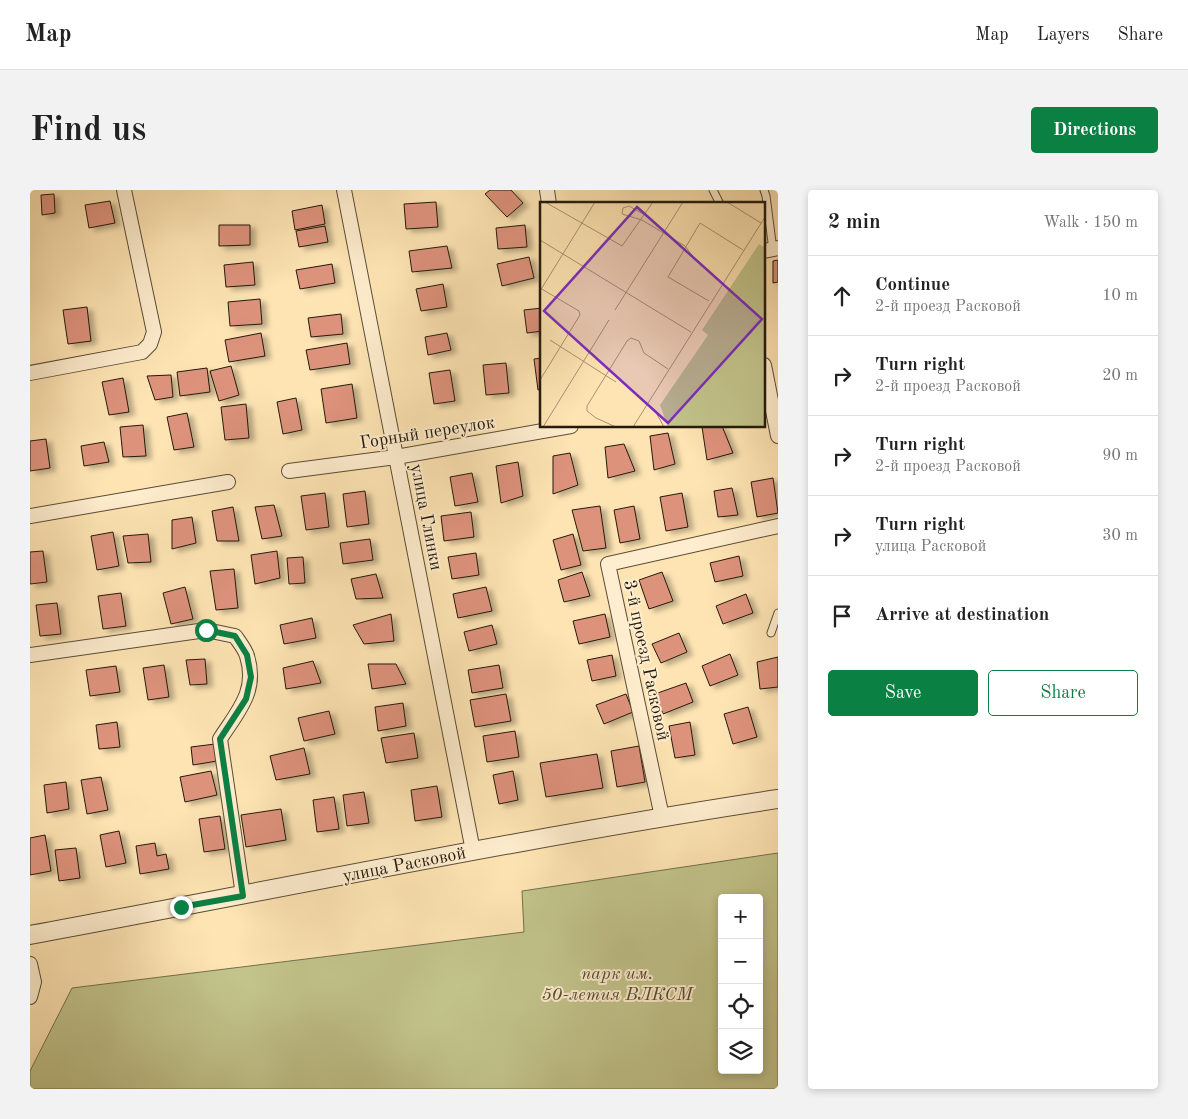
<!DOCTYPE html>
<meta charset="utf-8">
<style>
body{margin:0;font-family:"Old Standard TT",serif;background:#f2f2f2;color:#222}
.controls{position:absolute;right:15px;bottom:15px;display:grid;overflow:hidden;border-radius:5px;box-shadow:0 2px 8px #0003}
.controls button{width:45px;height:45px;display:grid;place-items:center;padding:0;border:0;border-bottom:1px solid #e0e0e0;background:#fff;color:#222;font:25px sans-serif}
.stop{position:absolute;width:15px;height:15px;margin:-11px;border:4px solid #0b8043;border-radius:50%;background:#fff}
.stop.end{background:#0b8043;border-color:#fff;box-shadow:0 1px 5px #0008}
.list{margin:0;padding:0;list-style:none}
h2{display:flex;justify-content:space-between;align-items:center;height:65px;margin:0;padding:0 20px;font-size:21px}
h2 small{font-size:16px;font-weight:400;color:#767676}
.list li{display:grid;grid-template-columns:32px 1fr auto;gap:15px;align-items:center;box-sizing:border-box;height:80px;padding:0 20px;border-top:1px solid #e0e0e0}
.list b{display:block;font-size:19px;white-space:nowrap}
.list p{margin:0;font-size:16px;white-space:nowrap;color:#767676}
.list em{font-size:16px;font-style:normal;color:#767676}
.actions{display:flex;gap:10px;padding:15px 20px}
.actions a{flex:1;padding:11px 0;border:1px solid #0b8043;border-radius:5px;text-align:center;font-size:18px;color:#0b8043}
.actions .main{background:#0b8043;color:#fff}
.icon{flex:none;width:28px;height:28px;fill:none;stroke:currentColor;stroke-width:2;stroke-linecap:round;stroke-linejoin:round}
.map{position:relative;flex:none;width:748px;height:899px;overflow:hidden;border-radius:5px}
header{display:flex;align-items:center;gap:30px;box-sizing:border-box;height:70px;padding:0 25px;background:#fff;border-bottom:1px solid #e0e0e0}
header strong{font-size:24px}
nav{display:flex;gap:28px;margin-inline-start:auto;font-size:18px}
.intro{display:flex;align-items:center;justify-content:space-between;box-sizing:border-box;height:120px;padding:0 30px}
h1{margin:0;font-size:35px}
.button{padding:12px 22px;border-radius:5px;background:#0b8043;color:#fff;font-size:18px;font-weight:700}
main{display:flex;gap:30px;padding:0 30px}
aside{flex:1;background:#fff;border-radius:5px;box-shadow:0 2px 8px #0003}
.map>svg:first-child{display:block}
.green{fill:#c2c48b;stroke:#736f4c;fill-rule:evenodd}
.building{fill:#dd927b;stroke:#241a0c;filter:url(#shadow)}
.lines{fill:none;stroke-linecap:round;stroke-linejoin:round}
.service-casing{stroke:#5a4c36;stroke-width:9}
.minor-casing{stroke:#5a4c36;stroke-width:16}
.tertiary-casing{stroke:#5a4c36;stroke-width:20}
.service{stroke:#feedce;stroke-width:7}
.minor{stroke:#feedce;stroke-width:14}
.tertiary{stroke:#feedce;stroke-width:18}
.route{stroke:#0b8043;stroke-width:6}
.labels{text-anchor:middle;stroke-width:4;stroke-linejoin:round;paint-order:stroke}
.street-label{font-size:18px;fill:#241a0c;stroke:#feedce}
.park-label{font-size:18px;font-style:italic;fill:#534d32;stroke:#feedce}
.inset-road{fill:none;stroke:#a79370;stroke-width:1}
.view{fill:#7b2cbf;fill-opacity:0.15;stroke:#7b2cbf;stroke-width:2.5}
.inset-edge{fill:none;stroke:#241a0c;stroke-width:2.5}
</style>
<header>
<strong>Map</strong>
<nav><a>Map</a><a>Layers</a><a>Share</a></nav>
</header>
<div class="intro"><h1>Find us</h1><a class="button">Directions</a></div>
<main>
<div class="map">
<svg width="748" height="899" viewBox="0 0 748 899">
<defs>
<filter id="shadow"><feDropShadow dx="5.5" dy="3" stdDeviation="2.5" flood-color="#0004"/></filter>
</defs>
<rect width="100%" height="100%" fill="#fee4b3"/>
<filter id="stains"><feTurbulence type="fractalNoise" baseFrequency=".004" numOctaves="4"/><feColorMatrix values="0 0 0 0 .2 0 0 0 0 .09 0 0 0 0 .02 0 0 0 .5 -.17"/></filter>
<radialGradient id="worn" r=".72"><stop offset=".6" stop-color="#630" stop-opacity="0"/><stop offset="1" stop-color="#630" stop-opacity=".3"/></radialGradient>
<path class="green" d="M748,663V899H0V881L42,798L494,742L492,701ZM692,708H729V880H692Z"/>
<path class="building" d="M460,0H481L493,13L477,27L455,4Z
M24,4L25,23L12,25L11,5Z
M80,11L85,33L59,38L55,15Z
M406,12L408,37L376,39L374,14Z
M292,15L295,34L265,40L262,21Z
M189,35H220V55L189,56Z
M495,35L497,57L468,59L466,38Z
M295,36L298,52L269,57L266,41Z
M417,56L422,78L382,82L379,61Z
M499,67L504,88L472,96L467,74Z
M748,70V92L743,93V71Z
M223,72L225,95L196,97L194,75Z
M302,74L305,93L270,99L266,80Z
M413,94L417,117L391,121L386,99Z
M230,109L232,134L200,136L198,112Z
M57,117L61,151L38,154L33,120Z
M512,118V141L497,143L494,120Z
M311,124L313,144L281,147L278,128Z
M231,143L235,166L199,172L195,150Z
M417,143L421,160L398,165L395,147Z
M317,153L320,174L280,180L276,160Z
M512,168V199L508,200L504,169Z
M476,173L479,203L456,205L453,175Z
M201,176L209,205L189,211L180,181Z
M177,178L180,202L150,206L147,182Z
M420,180L425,211L404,214L399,183Z
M141,185L143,207L125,210L117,186Z
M93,188L99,222L79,225L72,192Z
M322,194L327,228L296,233L291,199Z
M266,208L272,240L253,244L247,212Z
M216,214L219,248L195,250L191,217Z
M157,223L164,257L144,260L137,227Z
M113,235L116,266L93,267L90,237Z
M692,236L703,263L677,270L672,237Z
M638,243L645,274L624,280L620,246Z
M16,249L20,278L0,281V251Z
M74,252L79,272L54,276L51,256Z
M594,254L605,281L578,288L575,257Z
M540,263L548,295L523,304V266Z
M488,272L493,306L471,313L466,276Z
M442,283L448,312L425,316L420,287Z
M743,288L748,323L727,327L721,292Z
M702,298L708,325L688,327L684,301Z
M335,301L339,334L317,337L313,304Z
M295,303L299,337L276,340L271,306Z
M652,303L658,337L636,341L630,307Z
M244,315L252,346L232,349L225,317Z
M570,316L576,358L553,361L542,320Z
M604,316L610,349L590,353L584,320Z
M203,317L209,351H187L182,321Z
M441,322L444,347L414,351L411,326Z
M162,327L166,353L142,359V330Z
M83,342L89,376L67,380L61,346Z
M118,344L121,372L98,373L93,346Z
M543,344L551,375L531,380L523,350Z
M340,349L343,370L313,374L310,353Z
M13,361L17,392L0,394V362Z
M247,361L250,388L225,394L221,365Z
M446,363L449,385L422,389L418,367Z
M709,366L713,386L685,392L680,373Z
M273,367L275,393L259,394L257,368Z
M204,379L208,418L186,420L180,381Z
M552,382L560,406L534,412L528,390Z
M632,382L643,411L619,419L609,390Z
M346,384L353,408L326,409L321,389Z
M155,397L163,429L141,434L133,403Z
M456,397L462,421L428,428L423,404Z
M91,403L96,436L73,439L68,406Z
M716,404L723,423L693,434L686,416Z
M27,413L31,444L10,446L6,415Z
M361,424L364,451L334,454L323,435Z
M575,424L580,447L549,454L543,431Z
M282,428L286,448L254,454L250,435Z
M462,435L467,454L439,461L434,442Z
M649,443L657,462L631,473L622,454Z
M700,464L708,485L680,496L672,476Z
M582,465L586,486L562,491L557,470Z
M748,467V497L730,499L727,472Z
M175,469L177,494L160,495L156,470Z
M283,471L291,493L256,499L253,478Z
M338,474H366L376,494L342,499Z
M134,475L139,507L118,510L113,478Z
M469,475L473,498L442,503L438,480Z
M86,476L90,502L60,506L56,480Z
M656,493L663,512L633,524L625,504Z
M476,504L481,531L445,537L440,510Z
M596,504L603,522L574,534L566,515Z
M373,513L376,536L348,541L345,517Z
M718,517L727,547L703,554L694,524Z
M299,521L305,544L274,551L268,528Z
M87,532L90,557L69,559L66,535Z
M660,532L665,565L645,568L639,536Z
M485,541L489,567L457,572L453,546Z
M384,543L388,568L356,573L351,548Z
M185,554L187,571L163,575L161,557Z
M609,556L615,592L587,597L581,561Z
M274,558L280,584L246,590L240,566Z
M567,564L573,598L516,607L510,573Z
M181,581L187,605L155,612L150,587Z
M483,581L488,610L469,614L463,585Z
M71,587L78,620L57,624L51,590Z
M36,592L39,619L17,623L14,595Z
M407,596L412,627L385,631L381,600Z
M334,602L339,633L317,636L313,605Z
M304,607L309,639L287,642L283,610Z
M251,619L256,650L216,657L211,625Z
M190,626L195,659L174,662L169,629Z
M89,641L96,673L76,677L70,645Z
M15,645L21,681L0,685V648Z
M125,653L127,666L136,664L139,679L110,684L106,656Z
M46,658L50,688L29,691L25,660Z"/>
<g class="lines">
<g class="service-casing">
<path id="service" d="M683,0L690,14
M734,0L736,6L743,60
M741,443L748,423"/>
</g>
<g class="minor-casing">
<path id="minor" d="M314,0L443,661
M517,0L519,14
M734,61L748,58
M734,175L748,246
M0,183L112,162L120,154L124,142L94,0
M259,281L366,267L541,236
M0,326L198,292
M0,465L176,440L205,446C209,452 215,459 217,466C228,501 208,521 190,549L213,705
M632,627L578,374L748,336
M0,774L4,792L0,807"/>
</g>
<g class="tertiary-casing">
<path id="tertiary" d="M0,745C249,699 497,647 748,609"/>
</g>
<use href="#service" class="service"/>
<use href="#minor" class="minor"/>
<use href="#tertiary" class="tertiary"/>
</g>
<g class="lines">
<path class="route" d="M151,717L213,706L190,549L216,509L221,487L217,465L205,446L176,440"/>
</g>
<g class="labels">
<g class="street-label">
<text transform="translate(397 242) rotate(-9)" y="6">Горный переулок</text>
<text transform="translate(397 327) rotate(79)" y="6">улица Глинки</text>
<text transform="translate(617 470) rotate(78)" y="6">3-й проезд Расковой</text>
<text transform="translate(374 674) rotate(-11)" y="6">улица Расковой</text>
</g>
<g class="park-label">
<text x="587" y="789">парк им.<tspan x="587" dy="21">50-летия ВЛКСМ</tspan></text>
</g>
</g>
<g transform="translate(510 12)">
<rect width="225" height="225" fill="#fee4b3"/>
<path d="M219,42L225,46V225H128L120,203L168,133L162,128Z" fill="#c2c48b"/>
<path class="inset-road" d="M5,0L82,44L113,0M187,0L221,21M105,13L89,4L83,6L82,12L102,18L145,44L158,61M0,38L151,130M0,86L39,109L40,113L0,178M0,89L55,0M169,99L128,75L160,21L203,48M75,108L143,0M10,138L76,180M107,202L114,207L124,225M3,225L69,118M76,225L56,216L47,209V204L87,139L91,136L99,139L104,151L128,167M93,225L225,15"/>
<path class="view" d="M97,5L222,117L128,221L4,109Z"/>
<rect width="225" height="225" class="inset-edge"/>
</g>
<rect width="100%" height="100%" filter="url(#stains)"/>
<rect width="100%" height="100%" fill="url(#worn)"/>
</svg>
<div class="controls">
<button>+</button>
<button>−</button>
<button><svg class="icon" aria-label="locate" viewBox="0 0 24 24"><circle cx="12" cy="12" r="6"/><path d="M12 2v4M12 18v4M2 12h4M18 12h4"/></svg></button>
<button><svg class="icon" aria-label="layers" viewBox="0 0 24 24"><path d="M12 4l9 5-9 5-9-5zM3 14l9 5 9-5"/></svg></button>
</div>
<div class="stop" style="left:176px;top:440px"></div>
<div class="stop end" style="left:151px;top:717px"></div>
</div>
<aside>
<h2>2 min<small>Walk · 150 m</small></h2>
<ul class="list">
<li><svg class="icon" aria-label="ahead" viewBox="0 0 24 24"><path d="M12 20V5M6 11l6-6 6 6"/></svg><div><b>Continue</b><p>2-й проезд Расковой</p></div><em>10 m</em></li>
<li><svg class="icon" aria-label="right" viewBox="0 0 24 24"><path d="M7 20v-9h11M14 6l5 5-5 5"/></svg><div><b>Turn right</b><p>2-й проезд Расковой</p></div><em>20 m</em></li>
<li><svg class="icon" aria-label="right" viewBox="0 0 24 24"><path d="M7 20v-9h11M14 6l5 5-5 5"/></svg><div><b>Turn right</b><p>2-й проезд Расковой</p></div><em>90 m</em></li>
<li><svg class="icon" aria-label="right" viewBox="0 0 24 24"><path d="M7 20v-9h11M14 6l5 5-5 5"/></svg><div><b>Turn right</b><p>улица Расковой</p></div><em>30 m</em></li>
<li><svg class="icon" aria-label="arrive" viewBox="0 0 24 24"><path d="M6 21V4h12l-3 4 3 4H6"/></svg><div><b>Arrive at destination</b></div></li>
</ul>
<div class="actions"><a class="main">Save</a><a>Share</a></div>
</aside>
</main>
